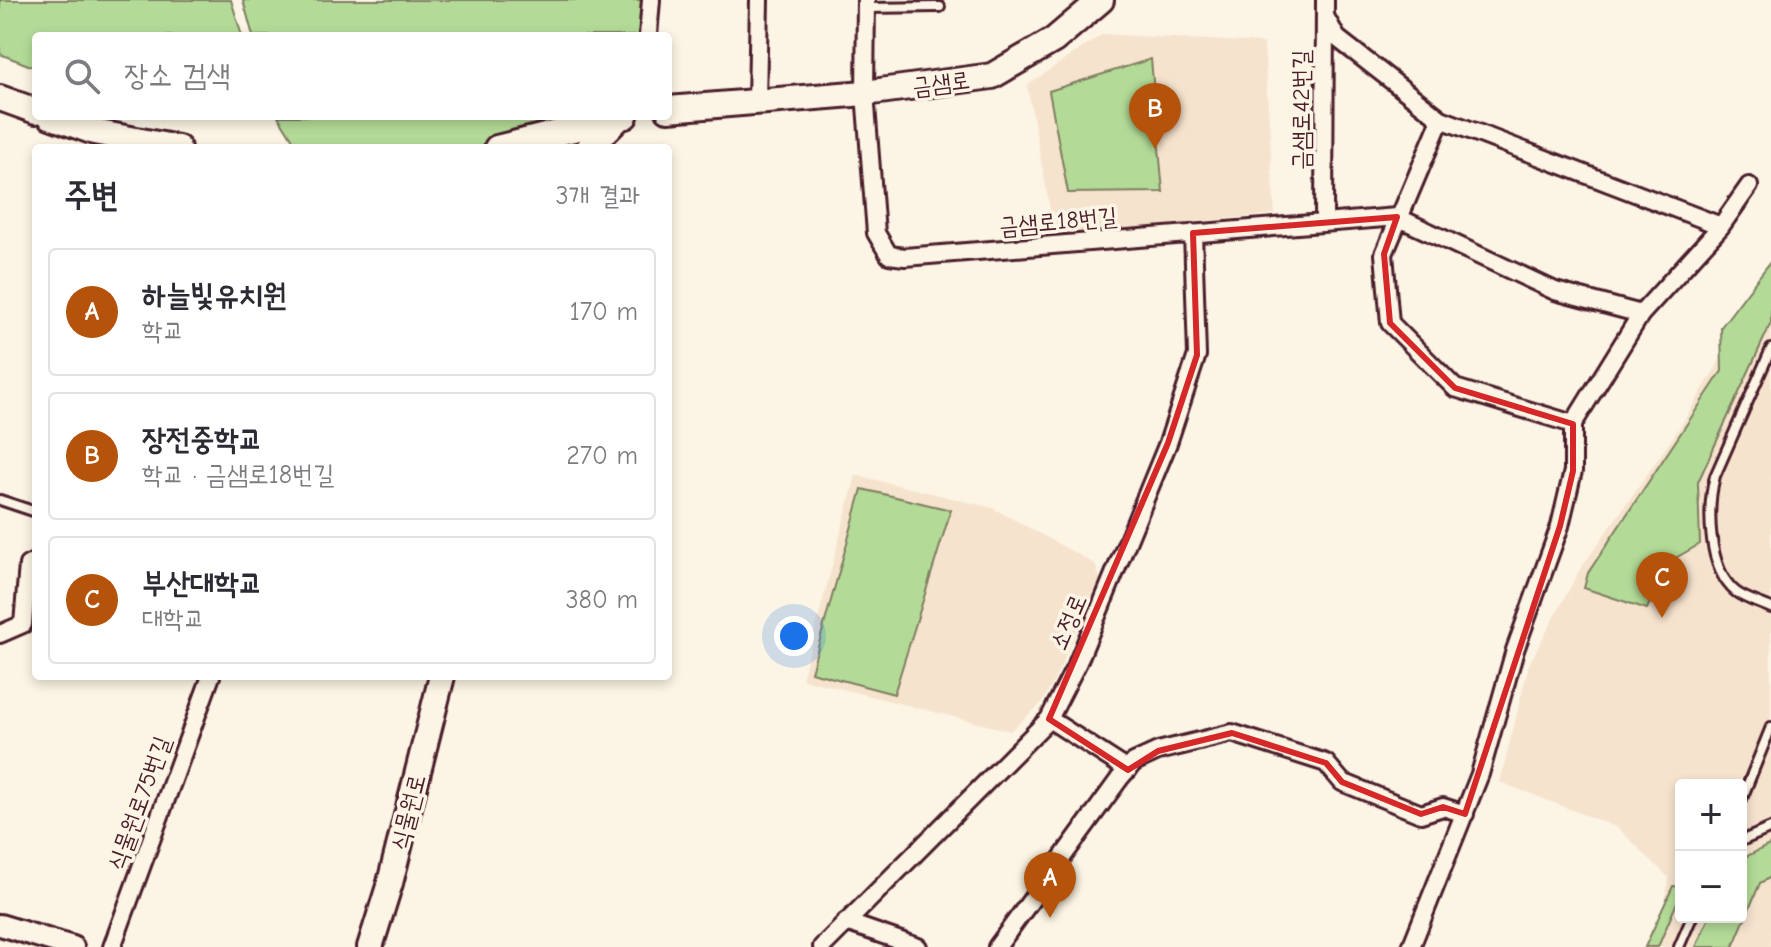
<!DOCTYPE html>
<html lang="ko">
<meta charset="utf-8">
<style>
body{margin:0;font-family:"Comic Neue","Poor Story",sans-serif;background:#f2f2f3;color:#2b2b33}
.controls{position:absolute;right:24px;bottom:24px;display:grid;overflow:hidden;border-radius:8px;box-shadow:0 4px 12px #0003}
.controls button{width:72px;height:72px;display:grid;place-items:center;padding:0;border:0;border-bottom:2px solid #e1e1e2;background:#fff;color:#2b2b33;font:40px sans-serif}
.you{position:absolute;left:794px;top:636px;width:28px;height:28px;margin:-20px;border:6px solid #fff;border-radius:50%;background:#1a73e8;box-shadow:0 0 0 12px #1a73e833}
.badge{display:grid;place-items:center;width:52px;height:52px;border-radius:50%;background:#b45309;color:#fff;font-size:26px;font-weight:700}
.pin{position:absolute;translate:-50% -66px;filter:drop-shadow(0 2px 4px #0008)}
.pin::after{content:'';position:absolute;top:42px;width:28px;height:24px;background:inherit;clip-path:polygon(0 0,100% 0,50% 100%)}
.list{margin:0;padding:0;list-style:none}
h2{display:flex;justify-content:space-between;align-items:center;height:104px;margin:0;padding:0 32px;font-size:34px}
h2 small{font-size:26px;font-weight:400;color:#7c7c81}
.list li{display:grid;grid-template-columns:52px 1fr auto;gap:24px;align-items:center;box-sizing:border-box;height:128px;margin:0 16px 16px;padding:0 16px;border:2px solid #e1e1e2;border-radius:8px}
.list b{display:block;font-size:30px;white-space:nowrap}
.list p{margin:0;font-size:26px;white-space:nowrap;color:#7c7c81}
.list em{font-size:26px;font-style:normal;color:#7c7c81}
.icon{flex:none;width:44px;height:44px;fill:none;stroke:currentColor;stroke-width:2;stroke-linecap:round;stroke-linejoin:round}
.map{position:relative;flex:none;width:1771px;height:947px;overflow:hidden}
.search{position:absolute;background:#fff;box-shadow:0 4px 12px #0003;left:32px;top:32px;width:640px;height:88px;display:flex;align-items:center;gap:20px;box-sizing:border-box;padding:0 28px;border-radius:8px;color:#7c7c81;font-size:30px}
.panel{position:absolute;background:#fff;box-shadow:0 4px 12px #0003;left:32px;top:144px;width:640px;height:536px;border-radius:8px}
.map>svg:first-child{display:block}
.built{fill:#f6e3ce;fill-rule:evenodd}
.green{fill:#b3db97;stroke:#7e7d61;stroke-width:2}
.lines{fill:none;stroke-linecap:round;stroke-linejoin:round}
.service-casing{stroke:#4a1f2b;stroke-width:14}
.minor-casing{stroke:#4a1f2b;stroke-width:22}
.tertiary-casing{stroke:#4a1f2b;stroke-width:26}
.secondary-casing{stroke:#4a1f2b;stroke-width:30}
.service{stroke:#fcf5e5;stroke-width:8}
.minor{stroke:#fcf5e5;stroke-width:16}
.tertiary{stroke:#fcf5e5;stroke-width:20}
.secondary{stroke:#fcf5e5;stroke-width:24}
.marked{fill:none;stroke:#d62828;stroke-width:6;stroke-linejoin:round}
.labels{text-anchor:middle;stroke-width:7;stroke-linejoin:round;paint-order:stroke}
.street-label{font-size:24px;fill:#4a1f2b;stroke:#fcf5e5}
</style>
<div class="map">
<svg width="1771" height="947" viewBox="0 0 1771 947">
<rect width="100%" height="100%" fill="#fcf5e5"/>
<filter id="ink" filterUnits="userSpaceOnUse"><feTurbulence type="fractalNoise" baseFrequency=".0125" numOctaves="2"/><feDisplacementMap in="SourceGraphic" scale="16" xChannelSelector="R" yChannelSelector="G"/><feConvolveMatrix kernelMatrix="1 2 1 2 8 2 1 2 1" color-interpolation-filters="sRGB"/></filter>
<g filter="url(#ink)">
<path class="built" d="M1103,34L1264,43L1275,214L1055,236L1027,85Z
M1771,285V947H1651L1662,924L1669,878L1618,828L1500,782L1529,664L1579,571L1678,430L1754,305ZM1681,785H1741V917H1681Z
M856,475L993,508L1095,564L1100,579L1053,683L1042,703L1010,731L802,679Z"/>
<path class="green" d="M0,0H231L242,36H36V68L0,54Z
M243,0H642L639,36H253Z
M1151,59L1163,192L1068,193L1049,91Z
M278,116H619L497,148H298Z
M1771,261V323L1698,482L1700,544L1667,563L1647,609L1584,588L1588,573L1722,371L1721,327Z
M862,489L951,510L894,694L811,672Z
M1771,844V877L1760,883L1733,947H1696L1709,917H1741V859Z
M1673,886L1681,887V893L1658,947H1645Z"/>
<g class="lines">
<g class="service-casing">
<path id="service" d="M866,8L940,7
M1771,349L1715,476C1707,507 1707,569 1736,592C1745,599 1760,603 1771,608
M0,500L36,512
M1741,801L1771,727
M1741,841L1771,828
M1679,947L1692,917"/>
</g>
<g class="minor-casing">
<path id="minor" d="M866,0L865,93L876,233L889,255L905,257L1397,217L1555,291L1641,314L1721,226L1749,186
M1326,18L1337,38L1441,119
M648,36L651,0
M757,102L759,0
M1324,221L1325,0
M1641,314L1573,424L1455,388L1390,323L1384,254L1441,119L1721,226
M0,634L23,624L28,565L36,561
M1049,719L1128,770
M846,922L918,947
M112,947L211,676
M822,947L1049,719L1078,662L1168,443L1197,355L1193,233
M997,947L1120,778L1134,762L1158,751L1232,733L1326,763L1342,782L1421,814L1443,807L1465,814
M1411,947L1480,774L1515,650L1560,526L1573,471V424"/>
</g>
<g class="tertiary-casing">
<path id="tertiary" d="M0,925L73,947"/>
</g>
<g class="secondary-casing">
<path id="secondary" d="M0,98L36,111
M668,109L865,93L992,76L1054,40L1101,0
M50,116L94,132L178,148
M497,148L625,116
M589,148L617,120
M370,947L390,883L442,676"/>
</g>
<use href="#service" class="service"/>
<use href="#minor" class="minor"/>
<use href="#tertiary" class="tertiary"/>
<use href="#secondary" class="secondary"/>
</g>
</g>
<path class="marked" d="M1397,217L1384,254L1390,323L1455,388L1573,424V471L1560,526L1465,814L1443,807L1421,814L1342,782L1326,763L1232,733L1158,751L1128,770L1049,719L1168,443L1197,355L1193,233Z"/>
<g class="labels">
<g class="street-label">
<text transform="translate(941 83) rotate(-7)" y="8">금샘로</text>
<text transform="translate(1301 110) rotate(-90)" y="8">금샘로42번길</text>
<text transform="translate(1058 221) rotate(-5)" y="8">금샘로18번길</text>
<text transform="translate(1068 622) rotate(-67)" y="8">소정로</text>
<text transform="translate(139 803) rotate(-70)" y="8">식물원로75번길</text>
<text transform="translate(408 812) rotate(-76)" y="8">식물원로</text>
</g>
</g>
</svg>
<div class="controls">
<button>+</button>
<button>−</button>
</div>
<div class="you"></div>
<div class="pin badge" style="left:1050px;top:918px">A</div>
<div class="pin badge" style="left:1155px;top:149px">B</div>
<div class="pin badge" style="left:1662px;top:618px">C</div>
<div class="search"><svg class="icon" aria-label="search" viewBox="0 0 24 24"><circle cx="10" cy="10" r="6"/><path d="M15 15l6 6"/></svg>장소 검색</div>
<section class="panel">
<h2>주변<small>3개 결과</small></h2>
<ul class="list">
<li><span class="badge">A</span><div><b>하늘빛유치원</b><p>학교</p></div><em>170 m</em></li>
<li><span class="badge">B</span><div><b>장전중학교</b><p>학교 · 금샘로18번길</p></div><em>270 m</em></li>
<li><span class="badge">C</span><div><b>부산대학교</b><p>대학교</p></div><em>380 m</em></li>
</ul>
</section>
</div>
